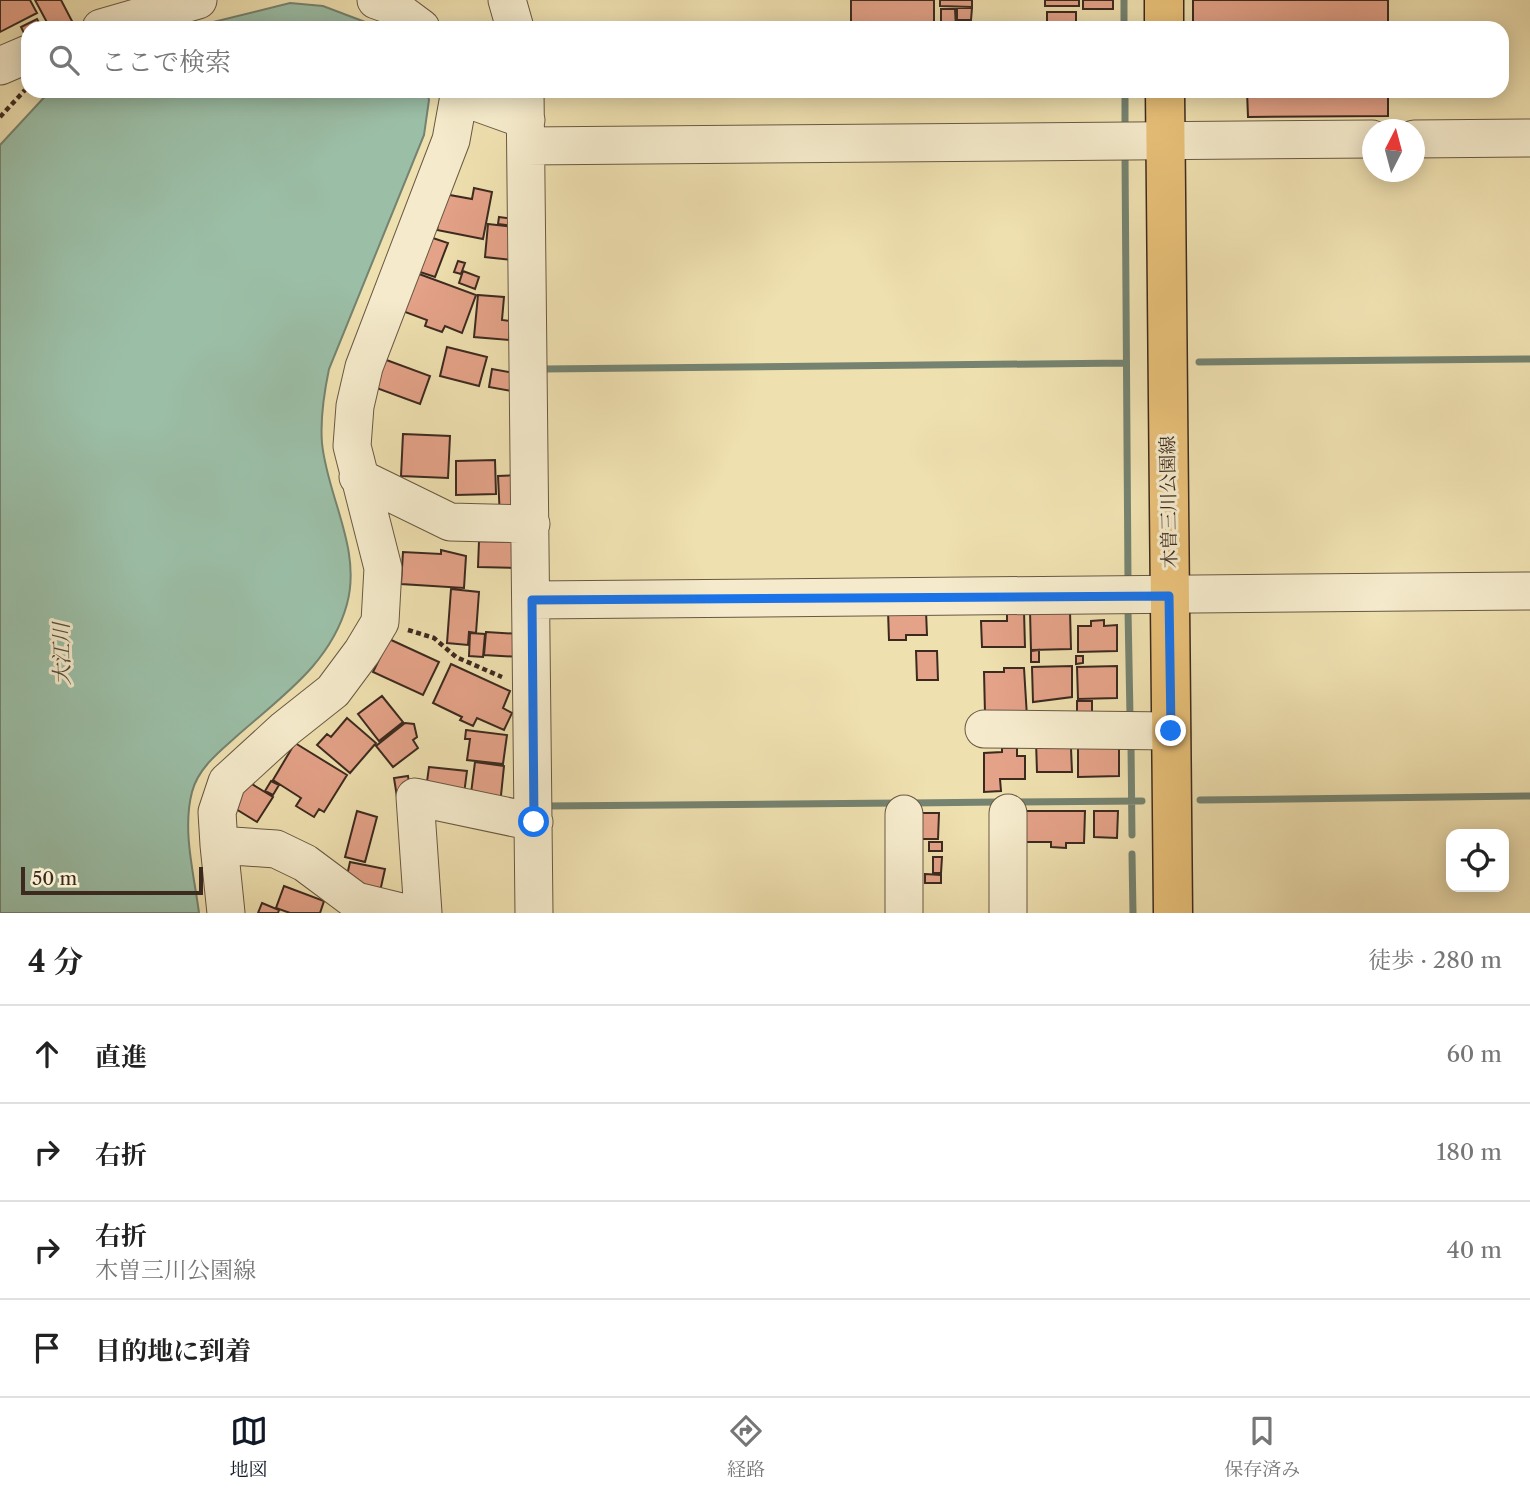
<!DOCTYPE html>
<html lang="ja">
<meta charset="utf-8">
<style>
body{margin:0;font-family:"Libre Caslon Text","Noto Serif JP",serif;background:#f6f6f6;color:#222}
.controls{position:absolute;right:21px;bottom:21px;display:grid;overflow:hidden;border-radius:14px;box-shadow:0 4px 18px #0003}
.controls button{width:63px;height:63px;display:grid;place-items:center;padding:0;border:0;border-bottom:2px solid #e0e0e0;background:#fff;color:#222;font:35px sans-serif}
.compass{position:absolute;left:1362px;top:119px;width:63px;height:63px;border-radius:50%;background:#fff;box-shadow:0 4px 18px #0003;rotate:6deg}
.scale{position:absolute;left:21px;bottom:18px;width:182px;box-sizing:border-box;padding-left:7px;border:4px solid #3c2a1f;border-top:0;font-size:19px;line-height:24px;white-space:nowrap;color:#3c2a1f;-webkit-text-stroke:5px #f5ebcc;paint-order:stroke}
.stop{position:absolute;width:21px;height:21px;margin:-16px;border:5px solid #1a73e8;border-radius:50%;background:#fff}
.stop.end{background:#1a73e8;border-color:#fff;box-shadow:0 2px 7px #0008}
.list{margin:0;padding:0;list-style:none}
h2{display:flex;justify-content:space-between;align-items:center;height:91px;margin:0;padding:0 28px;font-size:30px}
h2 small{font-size:23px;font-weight:400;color:#767676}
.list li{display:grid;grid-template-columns:46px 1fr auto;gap:21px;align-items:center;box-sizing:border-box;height:98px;padding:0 28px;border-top:2px solid #e0e0e0}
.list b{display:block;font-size:26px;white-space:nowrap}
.list p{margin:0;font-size:23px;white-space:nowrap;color:#767676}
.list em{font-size:23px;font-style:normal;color:#767676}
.icon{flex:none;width:38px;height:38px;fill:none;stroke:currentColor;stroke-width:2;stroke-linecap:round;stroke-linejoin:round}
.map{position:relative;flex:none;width:1530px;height:913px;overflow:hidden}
.search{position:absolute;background:#fff;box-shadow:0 4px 18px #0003;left:21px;right:21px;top:21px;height:77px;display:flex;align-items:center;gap:18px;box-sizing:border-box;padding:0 24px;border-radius:21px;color:#767676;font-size:26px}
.sheet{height:483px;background:#fff}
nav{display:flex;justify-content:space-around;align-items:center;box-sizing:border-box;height:98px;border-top:2px solid #e0e0e0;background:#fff;font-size:19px;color:#767676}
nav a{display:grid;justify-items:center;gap:4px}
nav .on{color:#111827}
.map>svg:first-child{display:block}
.water{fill:#9bbea6;stroke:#758370;stroke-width:2}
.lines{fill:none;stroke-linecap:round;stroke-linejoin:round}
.stream{stroke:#758370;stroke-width:7}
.building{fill:#e4a288;stroke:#3c2a1f;stroke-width:2}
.minor-casing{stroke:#695843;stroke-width:39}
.major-casing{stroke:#3c2a1f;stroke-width:41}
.path{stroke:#3c2a1f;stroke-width:4.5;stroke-dasharray:5 3.5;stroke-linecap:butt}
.minor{stroke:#f5ebcc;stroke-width:37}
.major{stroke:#e8c078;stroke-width:38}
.route{stroke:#1a73e8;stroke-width:9}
.labels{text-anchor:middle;stroke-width:6;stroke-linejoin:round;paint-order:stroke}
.street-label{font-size:19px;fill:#3c2a1f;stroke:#f5ebcc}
.water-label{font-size:21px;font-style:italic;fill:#544f41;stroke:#f5ebcc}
</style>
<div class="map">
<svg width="1530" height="913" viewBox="0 0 1530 913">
<rect width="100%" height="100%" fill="#efe0b0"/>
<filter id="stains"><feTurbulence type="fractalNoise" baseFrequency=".00286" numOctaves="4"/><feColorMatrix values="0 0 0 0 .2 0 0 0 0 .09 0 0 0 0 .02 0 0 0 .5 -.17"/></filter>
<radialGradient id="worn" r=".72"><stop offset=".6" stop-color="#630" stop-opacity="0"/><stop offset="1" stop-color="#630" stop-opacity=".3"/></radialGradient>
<path class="water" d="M290,3L323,6L381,28H189Z
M50,91H427L429,100L424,135L329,369C324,393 320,418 322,443C327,496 362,549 347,604C331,663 282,696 238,735C220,751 198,768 192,792C182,830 194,874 199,913H0V145Z"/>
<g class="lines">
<path class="stream" d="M1124,0V28
M1125,91V130
M1125,154L1128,582
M1199,362L1530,359
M543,364L544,369L1126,363
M1128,610L1130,716
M1131,745L1132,835
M1200,800L1530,796
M1012,802L1142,801
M911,803L1000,802
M546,806L899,803
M1132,854L1133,913"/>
</g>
<path class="building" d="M0,0H30L37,13L0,32Z
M35,0H61L73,23L64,28H50Z
M851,0H934V27H851Z
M940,0H972V7L940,6Z
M1045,0H1079V6H1045Z
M1083,0H1113V9H1083Z
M1193,0H1388V28H1193Z
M957,8H972L971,20H957Z
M941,9H955L956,28H941Z
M1047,12H1076V28H1047Z
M37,19L42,28H28V41L21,27Z
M1247,91H1388V116L1248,117Z
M474,188L492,192L483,239L437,230L444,194L472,199Z
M499,217L513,219V226L498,224Z
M488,224L515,227L512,260L485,257Z
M424,235L448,243L435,277L408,268Z
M458,261L465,263L461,274L454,272Z
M411,271L476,295L462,333L445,326L442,332L425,326L427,320L397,309Z
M463,271L479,277L475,289L459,283Z
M478,295L504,297L502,320L510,321L509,340L474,337Z
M447,347L487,357L479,386L440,376Z
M381,358L430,376L420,404L371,386Z
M492,369L514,373L512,391L489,387Z
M403,434L450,436L448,478L401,476Z
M495,460L496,494L456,495V461Z
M518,475L519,517L500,518L498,476Z
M479,541L516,542L515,568L478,567Z
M441,550L466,556L464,588L401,584L403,552L441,554Z
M451,589L479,592L476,633L469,632L468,645L447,643Z
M888,611H926L927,635H906V640H889Z
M1007,611H1024L1025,647H982L981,621H1007Z
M1030,611H1070L1071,649L1031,650Z
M1104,620V626L1117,625V651L1078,652V626H1091V621Z
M486,632L520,634L519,657L484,655Z
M470,633L485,634L483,657L469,656Z
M389,639L439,662L423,695L373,672Z
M1039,650V662H1031V651Z
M916,651H937L938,680H917Z
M1076,656H1083V663L1076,664Z
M451,664L510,691L503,708L512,713L504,730L477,718L473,726L460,720L462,717L433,703Z
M1072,666V697L1033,702L1032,667Z
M1117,666V698L1078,699L1077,667Z
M1004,668H1024L1027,717L985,714L984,672H1004Z
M382,696L403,722L379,741L358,714Z
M1077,701H1092V717L1077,718Z
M347,718L376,743L350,773L317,745L327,734L331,737Z
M405,723L414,724L417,737L413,740L418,748L393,767L376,746Z
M466,730L507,735L503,764L467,760L470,739H465Z
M1078,739L1119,745V776L1078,777Z
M1036,741H1043V748H1071L1072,772H1037Z
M295,743L347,775L324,812L319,809L314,817L296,806L301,798L273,780Z
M1002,748H1017V756H1025V779H1000L1001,791L984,792V753L1002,752Z
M475,762L504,766L500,805L470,801Z
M429,767L467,771L464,794L426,789Z
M408,776L411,795L397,797L394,778Z
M247,781L273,797L257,822L231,806Z
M271,781L279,785L273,795L265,791Z
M357,811L377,817L365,862L345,857Z
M1022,811H1085L1084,843H1066V848L1051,847V842H1022Z
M1094,811H1118L1117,838L1094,837Z
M911,813H939L938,839H911Z
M929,842H942V851H929Z
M933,857H942L941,873H933Z
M350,862L385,869L379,896L344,889Z
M925,874L941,875V883H925Z
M284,886L324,901L320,913H290L276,908Z
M262,903L279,910L278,913H258Z"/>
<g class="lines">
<g class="minor-casing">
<path id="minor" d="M376,0L390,5L421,28
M507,0L515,28
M101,28L198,0
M0,66L28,54
M525,91L534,913
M459,96L526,120
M1414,139L1530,138
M526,146L1372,139
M358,477L450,522L531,524
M532,600L1530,591
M984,729L1171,731
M904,814V913
M219,845L226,913
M405,913L356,901L305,863L276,849L219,845L217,812L227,782L285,729L333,691L362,652L380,622L383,568L352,446L355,406L364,367L451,140L459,96L457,91
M423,913L415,797L534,822
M1008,913V813"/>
</g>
<g class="major-casing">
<path id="major" d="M1164,0V28
M1165,91L1173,913"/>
</g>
<path class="path" d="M0,117L25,90
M408,630L434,638L456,657L502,677"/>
<use href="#minor" class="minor"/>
<use href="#major" class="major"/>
</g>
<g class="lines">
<path class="route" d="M534,822L532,600L1169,596L1171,731"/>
</g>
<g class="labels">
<g class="street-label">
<text transform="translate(1168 502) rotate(-91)" y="7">木曽三川公園線</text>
</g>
<g class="water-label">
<text transform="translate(62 654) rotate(-91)" y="7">大江川</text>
</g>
</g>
<rect width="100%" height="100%" filter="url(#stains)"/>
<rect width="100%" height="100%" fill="url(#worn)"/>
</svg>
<div class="controls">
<button><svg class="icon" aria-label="locate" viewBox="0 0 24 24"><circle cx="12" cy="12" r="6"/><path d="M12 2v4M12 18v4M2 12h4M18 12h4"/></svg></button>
</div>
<svg class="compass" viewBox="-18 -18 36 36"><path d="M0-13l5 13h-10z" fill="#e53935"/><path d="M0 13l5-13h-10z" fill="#767676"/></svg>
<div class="scale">50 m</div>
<div class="stop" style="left:534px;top:822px"></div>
<div class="stop end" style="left:1171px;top:731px"></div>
<div class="search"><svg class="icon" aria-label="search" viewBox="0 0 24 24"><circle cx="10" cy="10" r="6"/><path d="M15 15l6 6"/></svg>ここで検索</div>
</div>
<section class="sheet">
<h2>4 分<small>徒歩 · 280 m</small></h2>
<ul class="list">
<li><svg class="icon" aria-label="ahead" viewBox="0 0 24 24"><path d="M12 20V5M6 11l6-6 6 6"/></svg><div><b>直進</b></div><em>60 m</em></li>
<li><svg class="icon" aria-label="right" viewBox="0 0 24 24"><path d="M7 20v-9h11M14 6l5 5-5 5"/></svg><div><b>右折</b></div><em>180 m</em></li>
<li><svg class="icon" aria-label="right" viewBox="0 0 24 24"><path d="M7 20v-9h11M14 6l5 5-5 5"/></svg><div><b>右折</b><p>木曽三川公園線</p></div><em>40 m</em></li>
<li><svg class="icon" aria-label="arrive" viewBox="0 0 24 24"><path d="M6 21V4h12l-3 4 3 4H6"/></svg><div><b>目的地に到着</b></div></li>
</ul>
</section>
<nav>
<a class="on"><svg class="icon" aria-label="map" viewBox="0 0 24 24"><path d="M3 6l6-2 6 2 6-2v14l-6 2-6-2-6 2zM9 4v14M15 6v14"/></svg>地図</a>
<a><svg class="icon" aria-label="directions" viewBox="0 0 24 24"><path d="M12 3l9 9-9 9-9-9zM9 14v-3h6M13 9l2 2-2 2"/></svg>経路</a>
<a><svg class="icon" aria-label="saved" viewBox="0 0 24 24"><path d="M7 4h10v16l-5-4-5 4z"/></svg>保存済み</a>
</nav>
